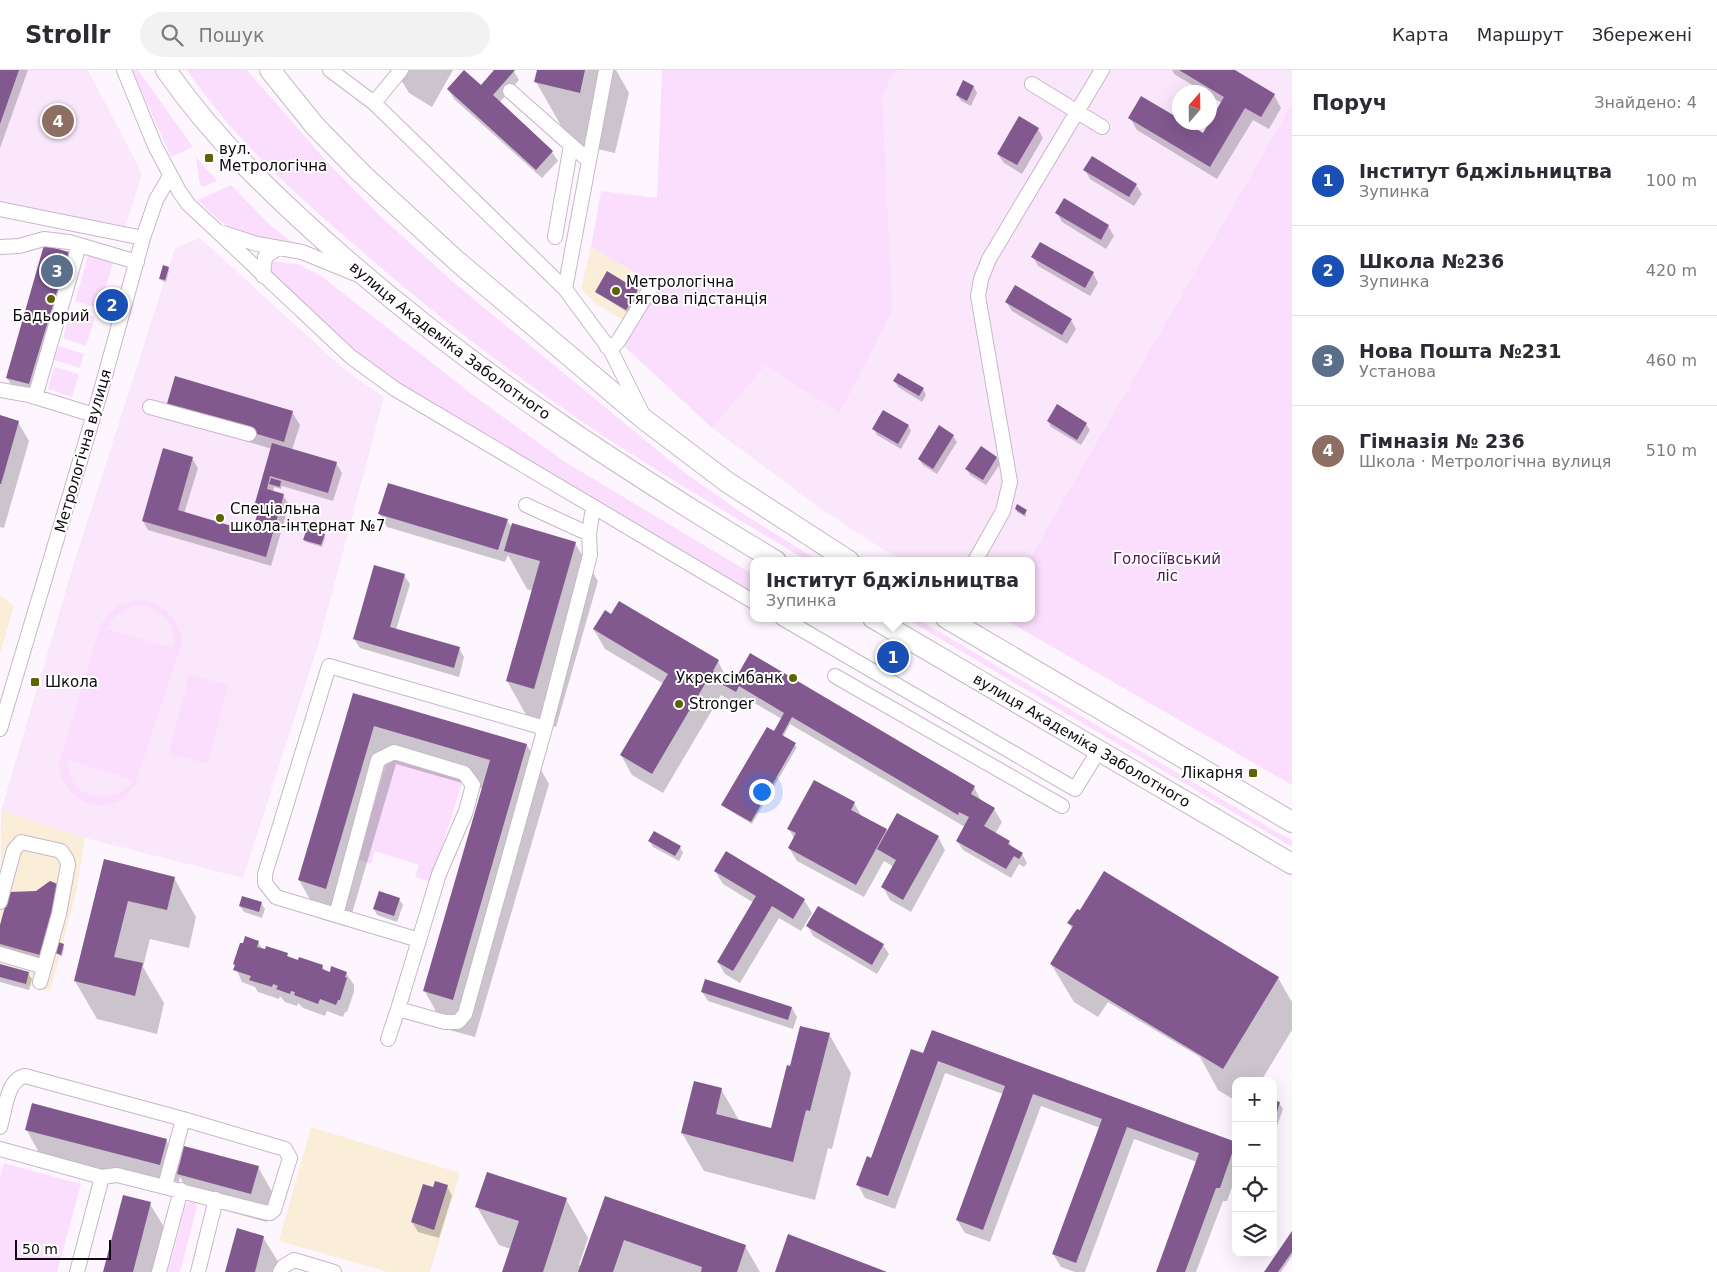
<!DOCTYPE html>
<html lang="uk">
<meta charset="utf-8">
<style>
body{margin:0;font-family:"DejaVu Sans",sans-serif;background:#f2f2f3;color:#2b2b33}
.controls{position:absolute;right:15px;bottom:15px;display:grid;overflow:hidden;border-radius:10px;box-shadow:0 5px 20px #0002}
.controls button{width:45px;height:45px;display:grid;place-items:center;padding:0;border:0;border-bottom:1px solid #e1e1e2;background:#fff;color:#2b2b33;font:25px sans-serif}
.compass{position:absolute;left:1172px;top:15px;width:45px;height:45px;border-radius:50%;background:#fff;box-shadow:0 5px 20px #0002;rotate:20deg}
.scale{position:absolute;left:15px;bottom:12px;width:96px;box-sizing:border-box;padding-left:5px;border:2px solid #0f0910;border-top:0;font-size:14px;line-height:18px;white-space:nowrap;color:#0f0910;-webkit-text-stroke:4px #fff;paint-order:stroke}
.you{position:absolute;left:761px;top:721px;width:18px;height:18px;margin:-12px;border:4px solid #fff;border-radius:50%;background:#1a73e8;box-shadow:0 0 0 8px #1a73e833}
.badge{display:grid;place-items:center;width:32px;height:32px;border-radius:50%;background:#0f766e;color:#fff;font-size:16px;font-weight:700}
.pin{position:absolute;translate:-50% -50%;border:2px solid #fff;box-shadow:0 1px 5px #0006}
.popup{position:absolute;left:750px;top:487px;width:285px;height:65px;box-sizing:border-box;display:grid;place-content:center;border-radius:10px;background:#fff;filter:drop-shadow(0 1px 4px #0005);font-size:16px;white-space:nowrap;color:#7c7c81}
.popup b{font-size:19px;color:#2b2b33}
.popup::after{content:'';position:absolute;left:50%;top:100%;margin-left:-10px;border:10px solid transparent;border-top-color:#fff}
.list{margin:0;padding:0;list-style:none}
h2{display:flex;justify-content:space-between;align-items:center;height:65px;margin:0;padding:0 20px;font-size:21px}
h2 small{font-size:16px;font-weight:400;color:#7c7c81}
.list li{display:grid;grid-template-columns:32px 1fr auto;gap:15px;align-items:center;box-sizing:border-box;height:90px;padding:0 20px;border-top:1px solid #e1e1e2}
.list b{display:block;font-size:19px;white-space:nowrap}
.list p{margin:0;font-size:16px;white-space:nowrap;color:#7c7c81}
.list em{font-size:16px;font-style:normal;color:#7c7c81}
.icon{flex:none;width:28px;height:28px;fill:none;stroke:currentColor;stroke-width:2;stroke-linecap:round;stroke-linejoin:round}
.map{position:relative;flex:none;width:1292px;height:1202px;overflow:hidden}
header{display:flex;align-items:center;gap:30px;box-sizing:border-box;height:70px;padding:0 25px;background:#fff;border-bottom:1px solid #e1e1e2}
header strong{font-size:24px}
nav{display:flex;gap:28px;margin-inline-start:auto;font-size:18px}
.search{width:350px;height:45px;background:#f2f2f3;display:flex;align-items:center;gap:12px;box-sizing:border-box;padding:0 18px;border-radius:28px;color:#7c7c81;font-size:19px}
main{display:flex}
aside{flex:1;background:#fff}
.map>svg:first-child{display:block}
.built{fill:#fae7fc;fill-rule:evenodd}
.industrial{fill:#faeed9}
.green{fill:#fbdefd;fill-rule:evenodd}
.shadow{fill:#0003}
.building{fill:#81598f}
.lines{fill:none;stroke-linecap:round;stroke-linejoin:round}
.minor-casing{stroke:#c8b6c9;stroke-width:16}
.highway-casing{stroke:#c8b6c9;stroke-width:22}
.minor{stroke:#fff;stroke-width:14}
.highway{stroke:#fff;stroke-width:20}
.poi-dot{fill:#5e6400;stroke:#fff;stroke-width:2}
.labels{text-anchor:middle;stroke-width:4;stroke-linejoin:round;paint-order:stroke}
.poi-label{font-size:15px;fill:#0f0910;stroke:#fff;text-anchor:start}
.street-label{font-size:15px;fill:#0f0910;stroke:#fff}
.park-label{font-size:15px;fill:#521658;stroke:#fff}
</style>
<header>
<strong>Strollr</strong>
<div class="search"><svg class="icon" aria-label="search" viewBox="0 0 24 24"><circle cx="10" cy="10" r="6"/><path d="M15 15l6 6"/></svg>Пошук</div>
<nav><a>Карта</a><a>Маршрут</a><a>Збережені</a></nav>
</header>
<main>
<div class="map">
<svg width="1292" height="1202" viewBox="0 0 1292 1202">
<rect width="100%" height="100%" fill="#fef6ff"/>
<path class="built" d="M0,0H88L142,103L122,169L0,146Z
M897,0H1292V34L1028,491H903L865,468L814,434L712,358L765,296L840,343L893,240L882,24ZM1180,22H1210V52H1180Z
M200,168L345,300L384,327L319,572L243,808L85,768L1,741L74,493L175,178Z"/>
<path class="industrial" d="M591,177L660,217L635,257L596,234L581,219Z
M0,525L14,536L0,584Z
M1,741L85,768L76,823L50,922L0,907Z
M311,1057L460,1103L430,1202H388L279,1171Z"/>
<path class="green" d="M132,0H138L193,77L171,87Z
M187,0H247L328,93L378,144L453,212L685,403L745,445L819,491H808C730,444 651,399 577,348C501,296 428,239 358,178C295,124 234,69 187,0Z
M662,0H897L882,24L893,240L840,343L765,296L712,358L624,276L660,217L591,177L601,121L657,128Z
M1292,34V715L1002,548H1032V491H1028Z
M196,87L217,111L203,117L200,115Z
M231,115L269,154L294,174C246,167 232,166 198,130Z
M89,183L114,191L99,238L75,231Z
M272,191L298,194L321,206L473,325L565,392L754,505V525L400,317L347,275L272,205L270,199Z
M71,239L95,247L86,276L63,268Z
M59,276L84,284L80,298L54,290Z
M54,297L79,304L72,327L48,319Z
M141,529C161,532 181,551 182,573L135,715C112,753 61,734 59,693L101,554L117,535ZM134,535C159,535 178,553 173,578L107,559L115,546ZM68,690L133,710C113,740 66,728 68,690Z
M905,548H916L1282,765L1292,770V777Z
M189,605L228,615L208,694L169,684Z
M389,687L463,710L431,812L415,807L419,795L375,781L371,794L357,789Z
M4,1093L81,1114L57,1202H0V1107Z
M190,1131L195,1132L197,1137L180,1202H168L186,1134Z"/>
<path class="shadow" d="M0,0H28L0,78Z
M395,0H453L432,37L409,23Z
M496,0H513L519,10L499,33L552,82L558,91L542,108L454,29L448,19L481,17Z
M538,0H616L629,23L615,83L571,73L536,12Z
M1172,0H1232L1274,25L1281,38L1269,59L1253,50L1217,109L1137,60L1130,48L1180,52L1203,65L1222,33L1210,26V22H1204L1174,4Z
M974,17L977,23L971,36L961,31L957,25Z
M1038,59L1043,68L1022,104L1004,93L998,84Z
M1085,100L1136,115L1142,124L1134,136L1090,109Z
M1065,130L1108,156L1114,166L1106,179L1062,152L1057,143Z
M68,183L79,203L40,332L18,327L7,308Z
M1033,187L1093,203L1098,213L1090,226L1038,196Z
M168,198L169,200L166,212L162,211L160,208Z
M637,221L638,223L627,242L596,222Z
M1006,232L1071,250L1076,259L1067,274L1012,241Z
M895,311L923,319L926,325L922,332L898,317Z
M292,342L300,355L292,380L336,393L342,403L333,431L282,416L281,419L274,417L273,422L283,425L289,435L271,496L148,460L143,451L192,388L198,398L184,444L253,464L258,446L254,440L272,379L175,350Z
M0,346L18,352L29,371L4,458L0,457Z
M1048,351L1086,354L1090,360L1081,375L1051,357Z
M908,355L911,361L901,379L877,365L874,359Z
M953,366L957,372L937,404L923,395L919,389Z
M981,378L997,388L1000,394L986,415L970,405L967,399Z
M1018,436L1026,441V447L1017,442Z
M380,444L507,450L512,458L575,473L598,511L556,657L529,650L507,611L533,521L527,519L508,485L505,492L387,457Z
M324,465L325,468L322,477L306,472L304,470Z
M404,505L410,514L396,560L459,578L464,587L459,607L360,578L354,569Z
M594,560L718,591L728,611L733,614L751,585L974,717L981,731L994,739L1002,752L995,764L1009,772L1013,779L1022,784L1027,793L1024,797L1019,794L1011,808L963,780L957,771L965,757L790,654L783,667L797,677L752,754L724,737L723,735L782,649L744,627L749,637L747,641L721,625L663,723L632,705L621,685L664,614L605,579Z
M354,624L527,675L549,714L475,967L446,959L424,920L483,719L396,694L348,857L321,849L299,810Z
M815,711L854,733L862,747L888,761L938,767L945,780L911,842L890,830L883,817L894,797L884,791L864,827L797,791L789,778L794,768L789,759Z
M650,771L680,777L683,783L679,791L653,777Z
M105,791L174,808L196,847L189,878L150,869L143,897L164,933L157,964L97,949L75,911Z
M715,801L804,830L812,843L801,861L779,848L740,913L725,904L718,892L754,833L723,814Z
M59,816L45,894L0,879V859L37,823Z
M399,829L403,835L397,852L377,845L374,839Z
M261,833L265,839L262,848L244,842L240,836Z
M1069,853L1278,908L1292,932V960L1261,1011H1236V1031L1218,1020L1200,987L1108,932L1098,947L1074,932L1051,894L1072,859Z
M808,856L883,875L889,884L877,904L813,866Z
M258,872L263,880L287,884L289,889L322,896L325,901L330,903H346L354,915V922L347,942H345L343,947L327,941L325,946L303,938L298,933L297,936L285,932L280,926L279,929L258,922L255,917L242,912L234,894Z
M63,875L64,878L62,887L57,883Z
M0,896L28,903L32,909L29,920L0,912Z
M702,922L792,938L797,947L793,959L708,931Z
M933,961L1236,1073V1106L1227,1131H1223L1196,1202H1157L1197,1092L1134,1069L1085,1202H1075L1061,1197L1053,1184L1100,1058L1041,1036L990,1172L965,1163L957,1150L1003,1024L945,1003L895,1139L865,1128L858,1115L924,985Z
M829,964L851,1003L832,1079L828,1078L815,1130L704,1101L682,1063L721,1019L740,1052L772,1060L791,998Z
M1273,1031L1279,1033L1283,1039L1273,1068Z
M26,1059L166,1070L180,1095L258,1097L274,1125L267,1152L194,1132L180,1107L176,1123L42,1088Z
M447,1116L452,1126L439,1168L418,1162L412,1152L434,1118Z
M606,1127L745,1176L760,1202H503L511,1179L499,1175L477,1137L566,1129L588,1168L579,1195L582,1196Z
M150,1134L167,1162L156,1202H104Z
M1292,1163V1186L1281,1202H1265Z
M263,1167L280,1195L278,1202H226Z"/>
<path class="building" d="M0,0H19L0,54Z
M464,0L481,15L494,0H515L493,25L553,81L536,100L447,19Z
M537,0H585L580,23L534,12Z
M1179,0H1235L1275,24L1261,47L1245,38L1210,97L1128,48L1141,26L1180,49V52H1185L1203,63L1224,27Z
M963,10L974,16L967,31L956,25Z
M1019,46L1039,58L1017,95L997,84Z
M1092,86L1137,114L1129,127L1083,100Z
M1064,128L1109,155L1101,170L1055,143Z
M1040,172L1094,202L1085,218L1031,187Z
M44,175L69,182L29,314L6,308Z
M163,195L169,197L165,210L159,209Z
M607,201L638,220L626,240L595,222Z
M1015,215L1072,249L1062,265L1005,232Z
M898,303L924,318L919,326L893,311Z
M175,306L293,341L284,372L166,337Z
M1057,334L1087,353L1077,370L1047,351Z
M883,340L909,355L898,374L872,359Z
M0,345L19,351L1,414H0Z
M939,355L954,365L933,399L918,389Z
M272,373L337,392L328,423L270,406L267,419L284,424L266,487L142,451L163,378L193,387L178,440L252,462L258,442L253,440Z
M981,376L997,387L983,410L965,399Z
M271,408L281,411L280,417L269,414Z
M388,413L508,449L498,480L378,444Z
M1017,434L1027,440L1024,445L1015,439Z
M512,453L576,472L534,619L506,611L540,491L504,481Z
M307,458L325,464L321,475L303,470Z
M374,495L405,504L390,557L460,577L454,598L353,569Z
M619,531L719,590L713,601L733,613L750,583L975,716L971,724L995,738L984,756L1010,771L1008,774L1023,783L1019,789L1014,786L1006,799L956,771L969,747L959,742L958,745L792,647L782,665L796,673L751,752L721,735L767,657L774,661L784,643L739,616L736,622L709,607L652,704L620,685L668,604L593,559L605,540L611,544Z
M353,623L527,674L453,930L423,921L490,690L374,656L326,819L298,810Z
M814,710L855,732L851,740L887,759L856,815L788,778L796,763L787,759Z
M897,743L939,766L903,830L881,817L896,790L877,779Z
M654,761L681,776L675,786L648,771Z
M726,781L805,829L793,849L772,836L733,901L717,892L756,826L714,801Z
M104,789L175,807L167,840L128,831L114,887L143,893L135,926L74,911Z
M1104,801L1279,907L1223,999L1050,894L1073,856L1067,853L1077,839L1080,840Z
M50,811L60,815L40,885L0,874V855L9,822L36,821Z
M379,821L400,828L394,846L373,839Z
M242,826L262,832L259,842L239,836Z
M818,836L884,874L872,895L806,856Z
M245,866L259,871L257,877L265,879L266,876L288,883L287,886L298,890L299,887L323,895L322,899L330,902L331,896L347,902L345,907L347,908L340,930H338L336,935L320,929L318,934L294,925L295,922L291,921L290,924L276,919L278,916L273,914L272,917L249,910L251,906L233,900L235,895L233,894L240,873H243Z
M58,872L64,874L61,885L55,883Z
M0,894L29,902L26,914L0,907Z
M705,909L792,937L788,950L701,922Z
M800,956L830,963L810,1041L806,1040L793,1092L681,1063L694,1011L722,1018L716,1044L771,1058L787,995L790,996Z
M932,960L1236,1072L1220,1118H1216L1185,1202H1156L1199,1083L1127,1057L1076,1193L1052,1184L1102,1049L1033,1024L983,1160L956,1150L1005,1016L938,991L888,1126L856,1115L867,1086L871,1088L911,979L923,983Z
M1273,1030L1280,1032L1274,1052H1273Z
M32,1033L167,1069L160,1095L25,1060Z
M184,1076L259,1096L251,1124L177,1104Z
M487,1102L567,1128L543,1202H502L519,1151L475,1137Z
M435,1111L448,1115L434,1160L411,1152L423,1114L433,1117Z
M123,1125L151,1132L133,1202H103Z
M605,1126L746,1175L737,1202H701L702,1197L624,1170L613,1202H578Z
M237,1158L264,1166L255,1202H225Z
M1292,1161V1182L1278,1202H1264Z
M788,1164L887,1202H775Z"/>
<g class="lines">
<g class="minor-casing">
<path id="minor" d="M124,0L155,76L179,121L188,134L217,161L257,174L302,182L356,204
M330,0L374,33L565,219L611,281L642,343
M1032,14L1102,57
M510,21L589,91
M374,33L401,0
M0,139L143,168
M217,161L351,287L395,319L754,532
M555,167L571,75
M0,177L19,176L44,169L69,172L137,192
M263,206L265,187L278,178
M565,219L606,0
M607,277L616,274L619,270L652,216
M0,320L29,325L94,345
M35,327L79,175
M150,337L249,364
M526,435L589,464
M975,491L1003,441L1010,412L978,226L981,209L989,189L1102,0
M782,548L1075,719L1099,680
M329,596L545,658L465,944L458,952H445L398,939L419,870L276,827L265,813V804Z
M835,606L1062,736
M545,658L590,485L589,464L593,437
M0,659L100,324L143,168L156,130L170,106
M0,832L14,780L21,772L61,781L67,790L68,795L59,844L40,912
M336,845L378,690L394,682L464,703L473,715L466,741L439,804L419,870
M0,884L44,897
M388,969L398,939
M0,1057C5,1041 7,1009 25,1006L183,1049L165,1116
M0,1079L102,1107L77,1202
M102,1107L117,1105L264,1142L270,1143L274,1140L290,1088L285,1079L183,1049
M159,1202L181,1120
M198,1202L216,1129
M280,1202L284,1196L294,1190L334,1202"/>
</g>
<g class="highway-casing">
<g id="highway">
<path id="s1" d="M166,0C214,69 274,126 336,181C472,301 621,398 776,491"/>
<path d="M270,0L315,56L362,104L458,192L573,289L645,350L727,412L849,491"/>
<path id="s2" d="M873,548L1292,794"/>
<path d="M946,548L1292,752"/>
</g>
</g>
<use href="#minor" class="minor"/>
<use href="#highway" class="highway"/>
</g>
<g class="poi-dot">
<rect x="204" y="83" width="10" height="10" rx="2.5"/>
<circle cx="616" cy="221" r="5"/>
<circle cx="51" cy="229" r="5"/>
<circle cx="220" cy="448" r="5"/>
<circle cx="793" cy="608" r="5"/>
<rect x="30" y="607" width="10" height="10" rx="2.5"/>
<circle cx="679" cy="634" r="5"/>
<rect x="1248" y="698" width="10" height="10" rx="2.5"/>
</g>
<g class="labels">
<g class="poi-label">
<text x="219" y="84">вул.<tspan x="219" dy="17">Метрологічна</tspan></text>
<text x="626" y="217">Метрологічна<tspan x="626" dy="17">тягова підстанція</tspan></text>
<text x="51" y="251" text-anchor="middle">Бадьорий</text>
<text x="230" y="444">Спеціальна<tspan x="230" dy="17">школа-інтернат №7</tspan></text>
<text x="783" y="613" text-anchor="end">Укрексімбанк</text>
<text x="45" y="617">Школа</text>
<text x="689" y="639">Stronger</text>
<text x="1243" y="708" text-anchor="end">Лікарня</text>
</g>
<g class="street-label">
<text dy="5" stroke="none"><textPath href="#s1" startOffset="394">вулиця Академіка Заболотного</textPath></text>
<text transform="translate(83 381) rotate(-74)" y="5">Метрологічна вулиця</text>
<text dy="5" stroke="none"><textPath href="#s2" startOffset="242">вулиця Академіка Заболотного</textPath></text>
</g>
<g class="park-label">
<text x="1167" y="494">Голосіївський<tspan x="1167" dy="17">ліс</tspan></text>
</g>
</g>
</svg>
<div class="controls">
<button>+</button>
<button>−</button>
<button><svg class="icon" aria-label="locate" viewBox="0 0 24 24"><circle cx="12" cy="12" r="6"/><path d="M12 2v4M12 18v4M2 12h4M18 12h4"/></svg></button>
<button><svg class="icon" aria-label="layers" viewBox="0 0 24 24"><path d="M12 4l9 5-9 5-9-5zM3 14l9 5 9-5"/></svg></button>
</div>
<svg class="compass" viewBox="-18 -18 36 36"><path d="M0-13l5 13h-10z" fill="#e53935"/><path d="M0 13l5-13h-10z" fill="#7c7c81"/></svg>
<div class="scale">50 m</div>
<div class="you"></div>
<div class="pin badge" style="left:893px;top:587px;background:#1a4fb4">1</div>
<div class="popup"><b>Інститут бджільництва</b>Зупинка</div>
<div class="pin badge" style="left:112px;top:235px;background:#1a4fb4">2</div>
<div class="pin badge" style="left:57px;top:201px;background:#5c6f8a">3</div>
<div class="pin badge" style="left:58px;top:51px;background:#8d6e63">4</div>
</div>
<aside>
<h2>Поруч<small>Знайдено: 4</small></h2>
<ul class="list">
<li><span class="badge" style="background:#1a4fb4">1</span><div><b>Інститут бджільництва</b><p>Зупинка</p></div><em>100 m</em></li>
<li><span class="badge" style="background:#1a4fb4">2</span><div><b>Школа №236</b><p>Зупинка</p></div><em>420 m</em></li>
<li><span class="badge" style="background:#5c6f8a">3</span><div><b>Нова Пошта №231</b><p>Установа</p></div><em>460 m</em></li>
<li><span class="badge" style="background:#8d6e63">4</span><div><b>Гімназія № 236</b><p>Школа · Метрологічна вулиця</p></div><em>510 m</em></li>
</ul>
</aside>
</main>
